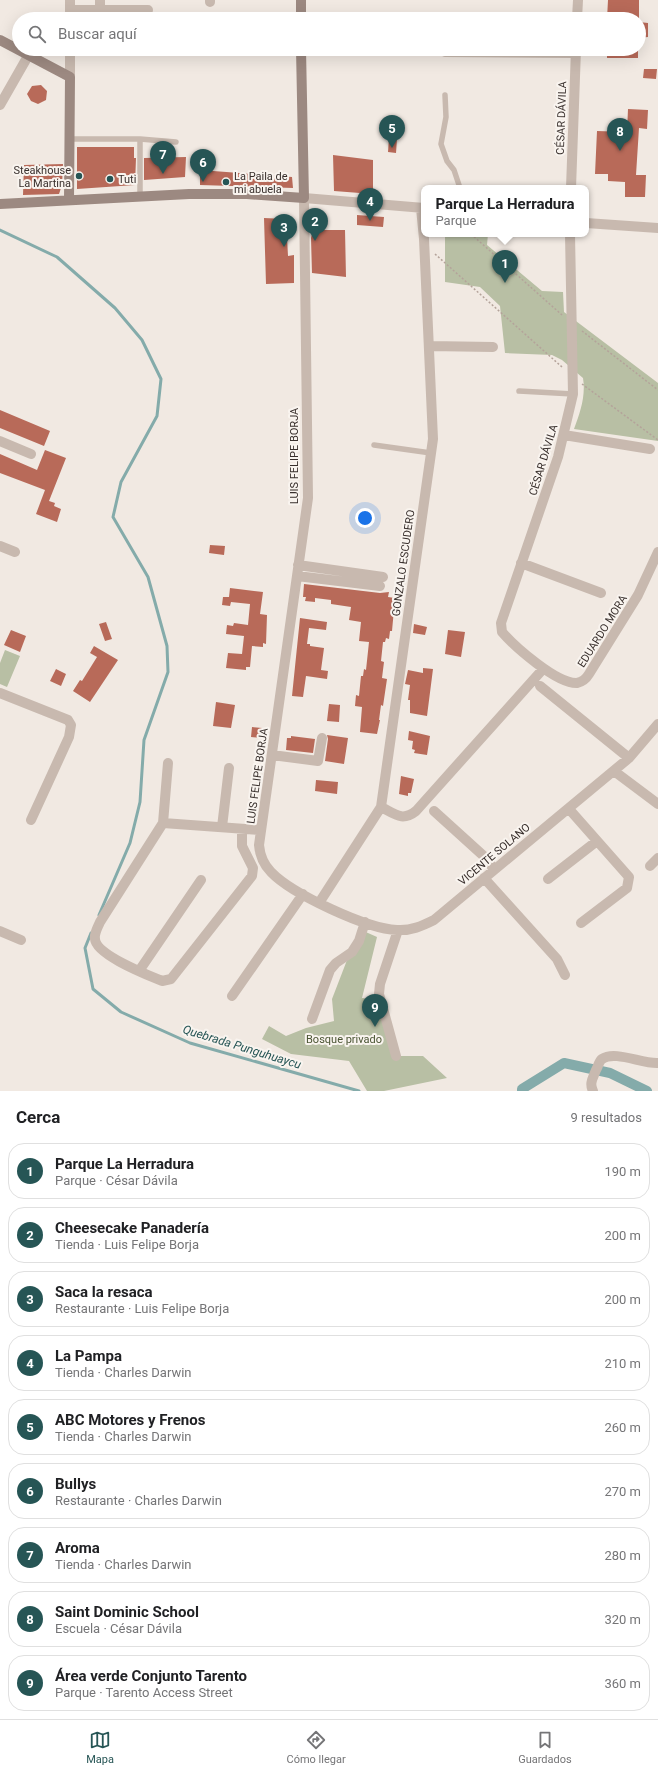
<!DOCTYPE html>
<html lang="es">
<meta charset="utf-8">
<style>
body{margin:0;font-family:Roboto,sans-serif;background:#f6f6f6;color:#202124}
.you{position:absolute;left:365px;top:518px;width:14px;height:14px;margin:-10px;border:3px solid #fff;border-radius:50%;background:#1a73e8;box-shadow:0 0 0 6px #1a73e833}
.badge{display:grid;place-items:center;width:26px;height:26px;border-radius:50%;background:#265555;color:#fff;font-size:13px;font-weight:700}
.pin{position:absolute;translate:-50% -33px;filter:drop-shadow(0 1px 2px #0008)}
.pin::after{content:'';position:absolute;top:21px;width:14px;height:12px;background:inherit;clip-path:polygon(0 0,100% 0,50% 100%)}
.popup{position:absolute;left:421px;top:185px;width:168px;height:52px;box-sizing:border-box;display:grid;place-content:center;border-radius:8px;background:#fff;filter:drop-shadow(0 1px 3px #0005);font-size:13px;white-space:nowrap;color:#757577}
.popup b{font-size:15px;color:#202124}
.popup::after{content:'';position:absolute;left:50%;top:100%;margin-left:-8px;border:8px solid transparent;border-top-color:#fff}
.list{margin:0;padding:0;list-style:none}
h2{display:flex;justify-content:space-between;align-items:center;height:52px;margin:0;padding:0 16px;font-size:17px}
h2 small{font-size:13px;font-weight:400;color:#757577}
.list li{display:grid;grid-template-columns:26px 1fr auto;gap:12px;align-items:center;box-sizing:border-box;height:56px;margin:0 8px 8px;padding:0 8px;border:1px solid #e0e0e0;border-radius:16px}
.list b{display:block;font-size:15px;white-space:nowrap}
.list p{margin:0;font-size:13px;white-space:nowrap;color:#757577}
.list em{font-size:13px;font-style:normal;color:#757577}
.icon{flex:none;width:22px;height:22px;fill:none;stroke:currentColor;stroke-width:2;stroke-linecap:round;stroke-linejoin:round}
.map{position:relative;flex:none;width:658px;height:1091px;overflow:hidden}
.search{position:absolute;background:#fff;box-shadow:0 4px 16px #0002;left:12px;right:12px;top:12px;height:44px;display:flex;align-items:center;gap:10px;box-sizing:border-box;padding:0 14px;border-radius:22px;color:#757577;font-size:15px}
.sheet{height:628px;background:#fff}
nav{display:flex;justify-content:space-around;align-items:center;box-sizing:border-box;height:56px;border-top:1px solid #e0e0e0;background:#fff;font-size:11px;color:#757577}
nav a{display:grid;justify-items:center;gap:2px}
nav .on{color:#265555}
.map>svg:first-child{display:block}
.green{fill:#b8bfa4}
.lines{fill:none;stroke-linecap:round;stroke-linejoin:round}
.stream{stroke:#84abaa;stroke-width:3}
.canal{stroke:#84abaa;stroke-width:10}
.building{fill:#b86a59}
.path{stroke:#b4a39a;stroke-width:1.5;stroke-dasharray:2 2;stroke-linecap:butt}
.lane{stroke:#c8b9af;stroke-width:5.5}
.street{stroke:#c8b9af;stroke-width:10}
.secondary{stroke:#9c8981;stroke-width:10}
.poi-dot{fill:#265555;stroke:#f9f4ef;stroke-width:1.5}
.labels{text-anchor:middle;stroke-width:4;stroke-linejoin:round;paint-order:stroke}
.street-label{font-size:11px;fill:#382f2c;stroke:#f9f4ef}
.poi-label{font-size:11px;fill:#382f2c;stroke:#f9f4ef;text-anchor:start}
.park-label{font-size:11px;fill:#4a5433;stroke:#f9f4ef}
.water-label{font-size:12px;font-style:italic;fill:#265555;stroke:#f9f4ef}
</style>
<div class="map">
<svg width="658" height="1091" viewBox="0 0 658 1091">
<rect width="100%" height="100%" fill="#f1e9e2"/>
<path class="green" d="M445,234H488L487,245L542,291L563,292L564,312L658,383V441L574,429C580,413 586,396 583,378L562,360L552,355L505,353L500,306L480,287L445,282Z
M5,650L20,656L7,687L0,684V663Z
M359,929L377,937L362,998L375,999L396,1056H423L447,1078L384,1091H367L349,1061L291,1054L262,1039L269,1026L286,1036L306,1028L334,1021L332,999Z"/>
<g class="lines">
<path class="stream" d="M0,230L57,257L115,308L142,340L161,379L157,416L121,482L113,517L148,577L167,646L168,672L144,740L140,802L130,843L99,915
M91,933L85,948L93,989L121,1012L190,1043L359,1091"/>
<path class="canal" d="M522,1091V1089L564,1063L610,1073L647,1091"/>
</g>
<path class="building" d="M608,0H639V19H607Z
M639,22L648,23V37L639,38Z
M607,49H638V58H607Z
M644,69H657L656,79L643,78Z
M41,85L47,91L46,100L38,104L31,101L27,94L32,86Z
M628,109L648,110L647,129L639,128L636,175H646L645,197H625V182L608,181V174H595L597,131L627,132Z
M389,138L397,139L396,153L388,152Z
M77,147H134V158H136L135,185L77,189Z
M333,155L373,160V194L334,191Z
M186,157L185,177L144,180V158Z
M63,164L62,185L59,194L23,195L24,165Z
M200,170L292,177L293,188L200,185Z
M357,215L384,217L383,227L357,225Z
M264,218L286,219L288,256L294,255V283L266,284Z
M313,230H345L346,277L312,273L311,238Z
M0,410L50,431L44,446L0,428Z
M45,450L66,458L49,501L55,503L54,506L61,509L57,522L36,514L45,490L0,473V454L37,470Z
M210,545L225,546L224,555L209,553Z
M304,584L380,593L389,592L388,597L395,598L392,631H390L389,639L386,638L385,642H383L381,661L384,662L382,678L387,679L383,706L381,705L379,720H380L377,734L360,732L362,707L355,706L356,695L359,696L361,676H363L364,669L366,670L369,642L359,641L361,622L349,620L351,607L331,604V600L315,598V602L305,601L306,597H303Z
M230,588L263,592L260,614L267,615L266,644L263,643V647L252,646L250,667H246V670L226,668L228,653L242,654L244,636L226,634L227,625L233,626L234,623L248,625L250,604L231,602L230,606L222,605L223,597H229Z
M300,618L327,622L326,630L309,628L307,644H310V646L324,648L321,670L328,671L327,679L306,676L303,697L292,696Z
M106,622L112,639L105,641L99,624Z
M414,624L427,627L425,635L413,633Z
M11,630L26,636L20,652L4,645Z
M448,630L465,632L461,657L445,654Z
M94,646L118,660L90,702L73,691L80,680L82,681L97,657L90,653Z
M423,668L433,669L427,716L410,713V700H408L410,685L405,684L408,670L423,673Z
M56,669L66,674L61,686L50,681Z
M216,702L235,705L231,728L213,726Z
M329,704L340,705L339,722L327,721Z
M252,727L262,728L261,738L251,737Z
M409,731L430,736L427,755L414,753L415,750L412,749L413,741L408,740Z
M327,735L348,738L344,764L325,761L328,739Z
M291,736L315,739L313,753L286,750L287,738H291Z
M401,776L414,779L411,793H408V796L399,794Z
M316,780L338,782L337,794L315,791Z"/>
<g class="lines">
<path class="path" d="M471,234L562,315
M435,254L562,367
M582,331L658,390
M582,384L658,440"/>
<path class="lane" d="M445,95L446,117L441,144L447,161L454,170L460,188
M70,139H140L176,142
M140,139V196
M519,391L573,394
M374,445L431,453"/>
<path class="street" d="M70,0V19
M100,0V11
M210,0V2
M70,10H148
M577,19L578,0
M445,52L575,53
M70,77V49
M0,105L28,56
M571,188L576,49
M424,208L304,198L308,498L259,845C260,856 263,864 271,872C292,894 367,929 397,930C411,931 422,926 434,920L629,758L658,724
M586,223L658,228
M570,234L573,394L558,457L501,623L502,632C515,647 557,684 577,683C582,682 586,679 589,674L638,595L658,552
M429,346L493,347
M564,435L650,449
M0,441L31,454
M0,546L15,552
M521,563L601,593
M298,565L383,577
M297,576L380,586
M540,686L629,758
M0,693L68,720L71,725L69,737L31,820
M272,755L318,761L322,738
M168,763L163,823L100,922C98,927 94,933 95,939C96,955 148,975 162,981L171,979L252,876L253,868L242,846V829
M614,771L658,804
M381,807C395,814 402,822 416,811L543,669
M569,809L629,877L627,888L581,923
M434,811L487,859L494,870
M163,823L261,830
M222,827L229,768
M650,866L658,858
M484,878L557,959L565,975
M548,879L597,841
M319,903L381,807L433,439L424,239L421,208
M0,931L21,940
M139,971L201,880
M232,996L303,894
M312,1019L330,970L336,963L352,952L359,941L365,922
M396,1056L379,994L380,984L398,930
M593,1091C589,1083 593,1078 596,1070C598,1067 599,1061 602,1059C615,1050 642,1064 658,1063"/>
<path class="secondary" d="M301,0V19
M0,40L70,77L69,200
M0,204L189,194H247L304,198L301,49"/>
</g>
<g class="poi-dot">
<circle cx="79" cy="176" r="4"/>
<circle cx="110" cy="179" r="4"/>
<circle cx="226" cy="182" r="4"/>
</g>
<g class="labels">
<g class="street-label">
<text transform="translate(561 118) rotate(-88)" y="4">CÉSAR DÁVILA</text>
<text transform="translate(294 456) rotate(-90)" y="4">LUIS FELIPE BORJA</text>
<text transform="translate(543 460) rotate(-73)" y="4">CÉSAR DÁVILA</text>
<text transform="translate(403 563) rotate(-82)" y="4">GONZALO ESCUDERO</text>
<text transform="translate(602 631) rotate(-58)" y="4">EDUARDO MORA</text>
<text transform="translate(257 776) rotate(-82)" y="4">LUIS FELIPE BORJA</text>
<text transform="translate(494 854) rotate(-40)" y="4">VICENTE SOLANO</text>
</g>
<g class="poi-label">
<text x="71" y="174" text-anchor="end">Steakhouse<tspan x="71" dy="13">La Martina</tspan></text>
<text x="234" y="180">La Paila de<tspan x="234" dy="13">mi abuela</tspan></text>
<text x="118" y="183">Tuti</text>
</g>
<g class="park-label">
<text x="344" y="1043">Bosque privado</text>
</g>
<g class="water-label">
<text transform="translate(242 1047) rotate(17)" y="4">Quebrada Punguhuaycu</text>
</g>
</g>
</svg>
<div class="you"></div>
<div class="pin badge" style="left:505px;top:283px">1</div>
<div class="popup"><b>Parque La Herradura</b>Parque</div>
<div class="pin badge" style="left:315px;top:241px">2</div>
<div class="pin badge" style="left:284px;top:247px">3</div>
<div class="pin badge" style="left:370px;top:221px">4</div>
<div class="pin badge" style="left:392px;top:148px">5</div>
<div class="pin badge" style="left:203px;top:182px">6</div>
<div class="pin badge" style="left:163px;top:174px">7</div>
<div class="pin badge" style="left:620px;top:151px">8</div>
<div class="pin badge" style="left:375px;top:1027px">9</div>
<div class="search"><svg class="icon" aria-label="search" viewBox="0 0 24 24"><circle cx="10" cy="10" r="6"/><path d="M15 15l6 6"/></svg>Buscar aquí</div>
</div>
<section class="sheet">
<h2>Cerca<small>9 resultados</small></h2>
<ul class="list">
<li><span class="badge">1</span><div><b>Parque La Herradura</b><p>Parque · César Dávila</p></div><em>190 m</em></li>
<li><span class="badge">2</span><div><b>Cheesecake Panadería</b><p>Tienda · Luis Felipe Borja</p></div><em>200 m</em></li>
<li><span class="badge">3</span><div><b>Saca la resaca</b><p>Restaurante · Luis Felipe Borja</p></div><em>200 m</em></li>
<li><span class="badge">4</span><div><b>La Pampa</b><p>Tienda · Charles Darwin</p></div><em>210 m</em></li>
<li><span class="badge">5</span><div><b>ABC Motores y Frenos</b><p>Tienda · Charles Darwin</p></div><em>260 m</em></li>
<li><span class="badge">6</span><div><b>Bullys</b><p>Restaurante · Charles Darwin</p></div><em>270 m</em></li>
<li><span class="badge">7</span><div><b>Aroma</b><p>Tienda · Charles Darwin</p></div><em>280 m</em></li>
<li><span class="badge">8</span><div><b>Saint Dominic School</b><p>Escuela · César Dávila</p></div><em>320 m</em></li>
<li><span class="badge">9</span><div><b>Área verde Conjunto Tarento</b><p>Parque · Tarento Access Street</p></div><em>360 m</em></li>
</ul>
</section>
<nav>
<a class="on"><svg class="icon" aria-label="map" viewBox="0 0 24 24"><path d="M3 6l6-2 6 2 6-2v14l-6 2-6-2-6 2zM9 4v14M15 6v14"/></svg>Mapa</a>
<a><svg class="icon" aria-label="directions" viewBox="0 0 24 24"><path d="M12 3l9 9-9 9-9-9zM9 14v-3h6M13 9l2 2-2 2"/></svg>Cómo llegar</a>
<a><svg class="icon" aria-label="saved" viewBox="0 0 24 24"><path d="M7 4h10v16l-5-4-5 4z"/></svg>Guardados</a>
</nav>
